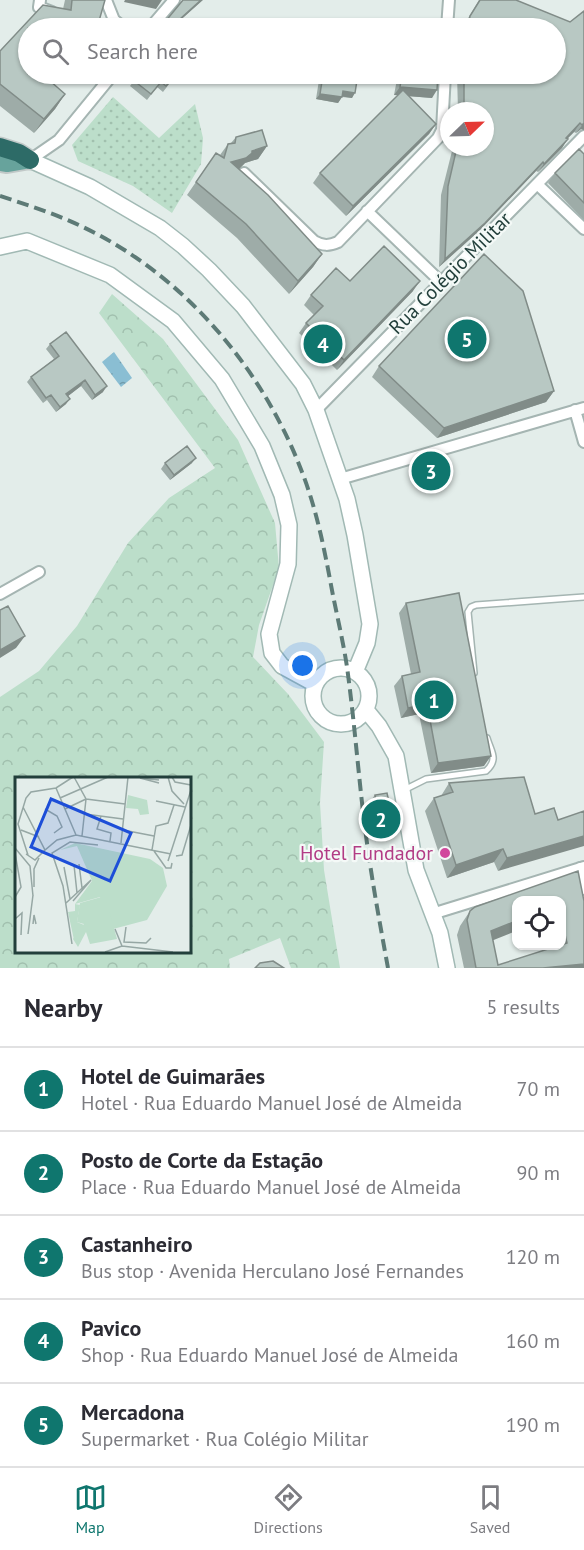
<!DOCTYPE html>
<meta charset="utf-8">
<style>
body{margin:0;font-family:"PT Sans",sans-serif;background:#f7f7f7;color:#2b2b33}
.controls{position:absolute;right:18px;bottom:18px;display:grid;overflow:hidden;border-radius:12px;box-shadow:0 2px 4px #0004}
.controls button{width:54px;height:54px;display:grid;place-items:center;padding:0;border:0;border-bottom:2px solid #e1e1e2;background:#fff;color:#2b2b33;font:30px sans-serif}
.compass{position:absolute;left:440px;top:102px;width:54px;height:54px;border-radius:50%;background:#fff;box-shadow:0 2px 4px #0004;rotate:67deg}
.you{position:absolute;left:303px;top:666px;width:21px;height:21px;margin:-15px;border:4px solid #fff;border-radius:50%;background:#1a73e8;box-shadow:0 0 0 9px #1a73e833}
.badge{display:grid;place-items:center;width:39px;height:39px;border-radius:50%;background:#0f766e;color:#fff;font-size:20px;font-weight:700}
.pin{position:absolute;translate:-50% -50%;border:3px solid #fff;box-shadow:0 2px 6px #0006}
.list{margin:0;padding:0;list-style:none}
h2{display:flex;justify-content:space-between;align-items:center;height:78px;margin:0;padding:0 24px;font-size:26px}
h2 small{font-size:20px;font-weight:400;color:#7c7c81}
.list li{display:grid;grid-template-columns:39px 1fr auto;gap:18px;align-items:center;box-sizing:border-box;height:84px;padding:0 24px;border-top:2px solid #e1e1e2}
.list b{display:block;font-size:22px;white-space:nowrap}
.list p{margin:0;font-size:20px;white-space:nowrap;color:#7c7c81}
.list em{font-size:20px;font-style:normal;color:#7c7c81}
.icon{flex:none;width:33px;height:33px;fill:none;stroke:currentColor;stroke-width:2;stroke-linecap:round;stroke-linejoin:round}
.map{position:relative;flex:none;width:584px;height:968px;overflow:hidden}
.search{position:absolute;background:#fff;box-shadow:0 2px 4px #0004;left:18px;right:18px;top:18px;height:66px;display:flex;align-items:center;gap:15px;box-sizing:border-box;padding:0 21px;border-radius:33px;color:#7c7c81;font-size:22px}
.sheet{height:498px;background:#fff}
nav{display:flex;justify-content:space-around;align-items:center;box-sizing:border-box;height:84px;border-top:2px solid #e1e1e2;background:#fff;font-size:16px;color:#7c7c81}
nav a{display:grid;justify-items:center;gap:3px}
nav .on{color:#0f766e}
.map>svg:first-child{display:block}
.grass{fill:url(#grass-dots)}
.forest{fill:url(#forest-crowns);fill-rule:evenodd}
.water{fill:url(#water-ripples)}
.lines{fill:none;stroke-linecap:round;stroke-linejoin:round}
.lane-casing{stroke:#a5b5b2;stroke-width:8}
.street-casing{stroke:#a5b5b2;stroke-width:14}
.secondary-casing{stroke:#a1b9b4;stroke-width:18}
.primary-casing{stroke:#c1c9c8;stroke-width:20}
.highway-casing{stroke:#c1c9c8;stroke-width:21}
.lane{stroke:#fff;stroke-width:5}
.street{stroke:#fff;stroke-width:10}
.secondary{stroke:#fff;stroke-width:15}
.primary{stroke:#67a39c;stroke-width:16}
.highway{stroke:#2d6b67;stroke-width:18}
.rail{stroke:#5d7a76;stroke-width:4;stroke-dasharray:12 6;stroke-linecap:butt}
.wall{fill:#9eaca8;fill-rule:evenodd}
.shaded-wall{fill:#818c88}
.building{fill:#b8c8c3;stroke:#818c88;stroke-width:1.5;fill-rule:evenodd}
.hotel-dot{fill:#d1479c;stroke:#f4f9f7;stroke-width:2}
.labels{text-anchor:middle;stroke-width:4.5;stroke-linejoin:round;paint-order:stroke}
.street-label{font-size:20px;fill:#223f3b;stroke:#f4f9f7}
.hotel-label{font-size:20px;fill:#b23c85;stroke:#f4f9f7;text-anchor:end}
.inset-road{fill:none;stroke:#96a7a4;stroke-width:1.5}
.view{fill:#1d4ed8;fill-opacity:0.15;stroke:#1d4ed8;stroke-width:3}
.inset-edge{fill:none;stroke:#223f3b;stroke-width:3}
</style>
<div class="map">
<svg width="584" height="968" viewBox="0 0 584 968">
<defs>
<pattern id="grass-dots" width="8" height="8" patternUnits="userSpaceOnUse" patternTransform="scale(1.5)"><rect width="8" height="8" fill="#bcdeca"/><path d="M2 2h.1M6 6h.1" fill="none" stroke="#a1c0ae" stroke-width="1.8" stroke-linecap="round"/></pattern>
<pattern id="forest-crowns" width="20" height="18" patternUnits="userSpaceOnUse" patternTransform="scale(1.5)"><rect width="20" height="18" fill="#bcdeca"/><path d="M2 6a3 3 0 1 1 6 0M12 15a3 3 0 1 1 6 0" fill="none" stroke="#a1c0ae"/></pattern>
<pattern id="water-ripples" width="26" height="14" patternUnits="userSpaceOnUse" patternTransform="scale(1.5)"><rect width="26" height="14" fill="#8abed3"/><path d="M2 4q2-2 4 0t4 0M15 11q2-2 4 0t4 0" fill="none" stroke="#709cac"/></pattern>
</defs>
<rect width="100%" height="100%" fill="#e3edea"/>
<path class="grass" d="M113,97L159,138L195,104L203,138L201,164L172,213L133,186L78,161L72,145Z"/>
<path class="forest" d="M112,294L163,339L238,440L275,523L279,568L259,625L253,657L288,694L324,742L320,803L324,870L340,968H291L280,938L229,959L230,968H0V697L39,671L77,626L128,543L169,498L215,468L99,313ZM16,779H189V951H16Z"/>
<path class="water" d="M114,352L132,378L121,387L102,362Z"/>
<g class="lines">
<g class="lane-casing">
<path id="lane" d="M474,673L468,612L471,607L476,605L584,597
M404,790L426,779L486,771C499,759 491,752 487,738"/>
</g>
<g class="street-casing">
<path id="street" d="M40,0L39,7L52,12
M106,0L114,20L124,28
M150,28L174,0
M447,28L449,0
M30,160L59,140L113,74
M244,173L314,241C323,246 329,246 338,242L438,138L442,130L445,74
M537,184L584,229
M367,211L441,282
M316,410L584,136
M575,410L584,442
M340,479L584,408
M0,594L39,572
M580,868L584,889
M432,914L584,867"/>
</g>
<g class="secondary-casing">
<path id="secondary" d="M30,160L90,187L160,228L183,246L209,270L243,306L303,384L316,410L347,499L355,535L370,624L367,643L355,672
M0,247L27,241L110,275L173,321L222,379L262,446L282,495L289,525L288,564L269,634L272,653L282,666L315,684
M313 696a28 28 0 1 1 56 0a28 28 0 1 1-56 0Z
M366,710L379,726L396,756L416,870L440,933L447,968"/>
</g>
<g class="primary-casing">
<path id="primary" d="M0,163L7,164L30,160"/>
</g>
<g class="highway-casing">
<path id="highway" d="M0,147L19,153L30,160"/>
</g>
<use href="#lane" class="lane"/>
<use href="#street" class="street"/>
<use href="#secondary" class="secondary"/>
<use href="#primary" class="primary"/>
<use href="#highway" class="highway"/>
<path class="rail" d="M0,196C28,205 56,214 83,227C184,275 263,369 302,472C316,508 324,547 331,585C336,612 343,640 347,667C354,718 358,770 364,820C370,870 379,919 388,968"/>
</g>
<path class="wall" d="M65,0H105L97,28H28V74H42L65,94L55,109L34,133L0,106V51L43,5L63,9Z
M479,0H516L570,22L584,11V130L581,129L576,133L574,132L567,139L562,148L538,172L536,171L479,231L439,267L441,195L453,147H485V111H458L457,74H555V28H463L464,25Z
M139,74L176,75L163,92L157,87L147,100L130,86Z
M300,74H358L352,98L342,97L338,103L316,99L319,80L300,77Z
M398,74H438L432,98L408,96L436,124L429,134L346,216L313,183L320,173L399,95H394Z
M236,137L267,146L258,159L245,163L239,169L322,254L313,267L289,294L237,238L187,195L216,153L220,155L228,144L231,143Z
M584,154V220L548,183L555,173Z
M350,281L413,291L337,370L299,333L306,323L314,315L304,305L311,295Z
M50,344L103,392L92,400L81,386L68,396L66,404L56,412L47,400L43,403L27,382L31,377L54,359L46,349Z
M379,366L554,391L546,402L437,438L372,377Z
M165,463H192L170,480L161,469Z
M406,603L484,766L431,773L419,714L401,718L394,686L402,676L411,674L399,613Z
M449,783L535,814L554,808L498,871L494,862L447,878L425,811L434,798L441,796Z
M375,795L391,837L379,839L371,800Z
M578,871L584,968H464L457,935L460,926L470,911ZM561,900V945H554L555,947L498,965L493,940Z"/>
<path class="shaded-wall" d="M125,0H162L156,9L124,2Z
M201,0H203L175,25L179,20Z
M302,74H314L323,75L319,80L300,77Z
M400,87L437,90L432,98L394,95Z
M343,91L355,93L352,98L339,96Z
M65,94L55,109L34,133L44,119Z
M320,94L342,97L338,103L316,99Z
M580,123L574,132L560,146L566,138Z
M584,123V130L581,129L576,133Z
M436,124L429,134L346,216L353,206Z
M568,139L562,148L538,172L544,164Z
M267,146L258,159L245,163L237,171L231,162L252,151Z
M543,162L536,171L479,231L439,267L445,259Z
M322,254L313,267L289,294L298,281Z
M420,281L413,291L337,370L344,360Z
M85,380L81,386L63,400L66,394Z
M107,386L103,392L92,400L95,395Z
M554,391L546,402L437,438L444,428Z
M70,399L66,404L56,412L60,407Z
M196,458L192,463L170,480L174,475Z
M25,636L16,648L0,658V650Z
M427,704L419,714L401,718L408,708Z
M491,756L484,766L431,773L438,763Z
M395,832L391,837L379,839L383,834Z
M584,836V846L498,871L507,858Z
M503,849L494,862L447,878L456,865Z
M516,921V931L481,945L491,931Z
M584,964V968H543Z"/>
<path class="building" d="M72,0H105L97,28H28V74H42L65,94L44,119L0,84V51L43,5L71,10Z
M183,0H201L179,20L182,28H160Z
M480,0H516L570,22L584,11V123L582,125L580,123L566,138L568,139L544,164L543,162L485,223L445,259L448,186L457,147H485V111H464V74H555V28H468L470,16Z
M410,22L441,25V28H409Z
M139,74H174L176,75L166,86L161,82L151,94L133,80Z
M314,74H358L355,93L343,91L342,97L320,94L323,75Z
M402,74H438L437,90L400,87Z
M403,90L436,124L353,206L320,173Z
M262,130L267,146L252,151V153L246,158L231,162L268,195L322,254L298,281L246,224L196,182L216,153L224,158L228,144L235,143L236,137Z
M579,149L584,154V203L555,173Z
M384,246L420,281L344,360L306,323L323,306L311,295L336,268L350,281Z
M484,254L523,291L554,391L444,428L379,366Z
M66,332L107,386L95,395L85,380L66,394L70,399L60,407L51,395L46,398L31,377L59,356L50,344Z
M187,446L196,458L174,475L165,463Z
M459,593L491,756L438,763L427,704L408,708L402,676L420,672L406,603Z
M8,606L25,636L0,650V610Z
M524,777L535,814L554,808L558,820L584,811V836L507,858L503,849L456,865L434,798L453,792L449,783Z
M387,793L395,832L383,834L375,795Z
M578,871L584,901V964L543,968H476L467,920L470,911L475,907ZM516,900H561V918L567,943L498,965L491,931L516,921Z
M273,961L284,968H255L260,963Z"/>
<circle class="hotel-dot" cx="445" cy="853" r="6"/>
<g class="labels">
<g class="street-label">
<text transform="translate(450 273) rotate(-45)" y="7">Rua Colégio Militar</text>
</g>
<g class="hotel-label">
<text x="433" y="860">Hotel Fundador</text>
</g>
</g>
<g transform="translate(15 777)">
<rect width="176" height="176" fill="#e3edea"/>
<path d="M60,66L135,82L148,91L152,109L132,143L98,152L85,120L60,127L77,104L62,69L45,73Z" fill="#bcdeca"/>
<path d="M90,119L102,162L75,167L71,155L63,170L58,162L69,147L62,145L65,126Z" fill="#bcdeca"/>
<path d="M113,18L132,23L134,37L125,38L123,32L111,31ZM60,127L65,128L62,145L69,148L59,163L53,135L60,134Z" fill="#bcdeca"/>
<path class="inset-road" d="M59,0L71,22L67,59M153,0L157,14L169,27M157,0L160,5L176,8M144,3L125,1L144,6M41,11L61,58M45,21L93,0M71,22L110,27M141,24L170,30M8,30L30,73L42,63L61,58L156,77M30,32L42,39L47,50L39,56M50,32L71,22M70,37L108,42M86,39L82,52L96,56L95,64M6,53L24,60M108,53L139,59M106,66L113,0M0,71L15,89L18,119M137,73L141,49L153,46L159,28M139,74L151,91H156L157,86M0,76L6,110L0,120M11,77L20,83L30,73M13,78L3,47L11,21L16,15L41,11L58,0M161,79L167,78L176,48M153,84L176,13M64,87L67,111M59,88L62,116M49,90L55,122M19,110V92L24,81M51,126L76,103L58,124M0,142L7,136L6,158M18,147L19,138L21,147M111,150L109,165L131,166L136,161M100,152L107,169M13,157L18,118M57,167L48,109L37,76L55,65L83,68M90,175L107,169L158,175"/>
<path class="view" d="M36,22L116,56L95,104L16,70Z"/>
<rect width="176" height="176" class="inset-edge"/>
</g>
</svg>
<div class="controls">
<button><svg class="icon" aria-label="locate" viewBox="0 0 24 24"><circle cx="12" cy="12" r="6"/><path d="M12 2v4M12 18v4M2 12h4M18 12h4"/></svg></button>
</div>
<svg class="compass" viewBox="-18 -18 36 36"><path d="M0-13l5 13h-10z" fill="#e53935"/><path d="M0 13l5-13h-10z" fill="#7c7c81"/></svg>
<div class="you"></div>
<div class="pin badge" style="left:434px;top:700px">1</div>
<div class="pin badge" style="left:381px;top:819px">2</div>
<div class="pin badge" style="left:431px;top:471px">3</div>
<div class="pin badge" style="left:323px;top:344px">4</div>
<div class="pin badge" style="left:467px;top:339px">5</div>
<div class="search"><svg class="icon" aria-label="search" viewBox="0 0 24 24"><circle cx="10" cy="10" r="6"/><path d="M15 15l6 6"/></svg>Search here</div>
</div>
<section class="sheet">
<h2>Nearby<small>5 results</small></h2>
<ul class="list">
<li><span class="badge">1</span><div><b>Hotel de Guimarães</b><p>Hotel · Rua Eduardo Manuel José de Almeida</p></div><em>70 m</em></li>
<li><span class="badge">2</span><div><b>Posto de Corte da Estação</b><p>Place · Rua Eduardo Manuel José de Almeida</p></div><em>90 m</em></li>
<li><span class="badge">3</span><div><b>Castanheiro</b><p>Bus stop · Avenida Herculano José Fernandes</p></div><em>120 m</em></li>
<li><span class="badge">4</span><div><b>Pavico</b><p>Shop · Rua Eduardo Manuel José de Almeida</p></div><em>160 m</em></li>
<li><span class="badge">5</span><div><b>Mercadona</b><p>Supermarket · Rua Colégio Militar</p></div><em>190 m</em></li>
</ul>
</section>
<nav>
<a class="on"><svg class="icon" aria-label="map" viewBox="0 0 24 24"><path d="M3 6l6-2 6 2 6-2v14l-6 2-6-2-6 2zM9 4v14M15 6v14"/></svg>Map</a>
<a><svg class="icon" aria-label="directions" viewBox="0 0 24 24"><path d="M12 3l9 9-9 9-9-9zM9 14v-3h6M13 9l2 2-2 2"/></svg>Directions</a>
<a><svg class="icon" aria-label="saved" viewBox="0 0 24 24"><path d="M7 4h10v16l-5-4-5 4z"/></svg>Saved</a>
</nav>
